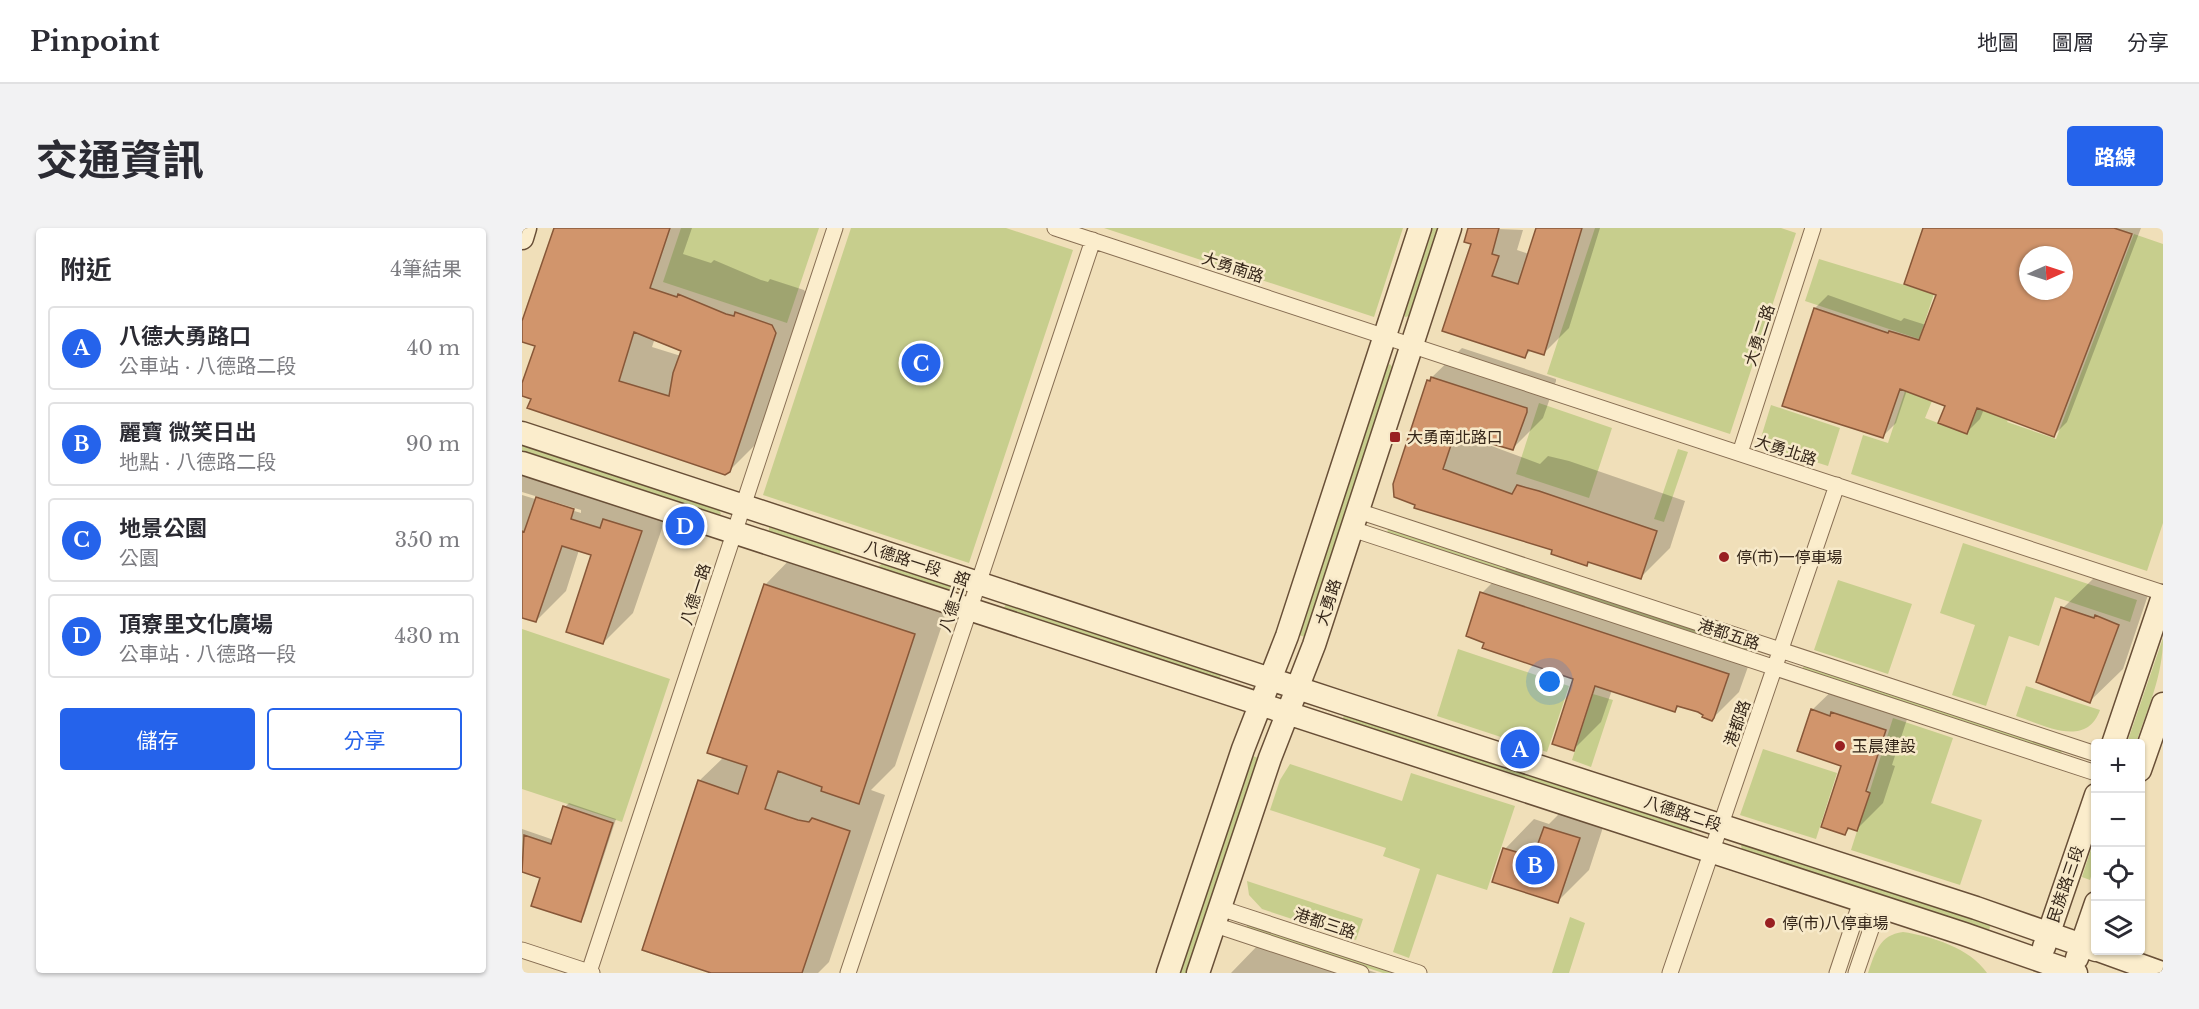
<!DOCTYPE html>
<html lang="zh-TW">
<meta charset="utf-8">
<style>
body{margin:0;font-family:"Libre Baskerville","Noto Sans TC",serif;background:#f2f2f3;color:#2b2b33}
.controls{position:absolute;right:18px;bottom:18px;display:grid;overflow:hidden;border-radius:6px;box-shadow:0 2px 4px #0004}
.controls button{width:54px;height:54px;display:grid;place-items:center;padding:0;border:0;border-bottom:2px solid #e1e1e2;background:#fff;color:#2b2b33;font:30px sans-serif}
.compass{position:absolute;left:1497px;top:18px;width:54px;height:54px;border-radius:50%;background:#fff;box-shadow:0 2px 4px #0004;rotate:87deg}
.you{position:absolute;left:1028px;top:454px;width:21px;height:21px;margin:-15px;border:4px solid #fff;border-radius:50%;background:#1a73e8;box-shadow:0 0 0 9px #1a73e833}
.badge{display:grid;place-items:center;width:39px;height:39px;border-radius:50%;background:#2563eb;color:#fff;font-size:20px;font-weight:700}
.pin{position:absolute;translate:-50% -50%;border:3px solid #fff;box-shadow:0 2px 6px #0006}
.list{margin:0;padding:0;list-style:none}
h2{display:flex;justify-content:space-between;align-items:center;height:78px;margin:0;padding:0 24px;font-size:26px}
h2 small{font-size:20px;font-weight:400;color:#7c7c81}
.list li{display:grid;grid-template-columns:39px 1fr auto;gap:18px;align-items:center;box-sizing:border-box;height:84px;margin:0 12px 12px;padding:0 12px;border:2px solid #e1e1e2;border-radius:6px}
.list b{display:block;font-size:22px;white-space:nowrap}
.list p{margin:0;font-size:20px;white-space:nowrap;color:#7c7c81}
.list em{font-size:20px;font-style:normal;color:#7c7c81}
.actions{display:flex;gap:12px;padding:18px 24px}
.actions a{flex:1;padding:14px 0;border:2px solid #2563eb;border-radius:6px;text-align:center;font-size:21px;color:#2563eb}
.actions .main{background:#2563eb;color:#fff}
.icon{flex:none;width:33px;height:33px;fill:none;stroke:currentColor;stroke-width:2;stroke-linecap:round;stroke-linejoin:round}
.map{position:relative;flex:none;width:1641px;height:745px;overflow:hidden;border-radius:6px}
header{display:flex;align-items:center;gap:36px;box-sizing:border-box;height:84px;padding:0 30px;background:#fff;border-bottom:2px solid #e1e1e2}
header strong{font-size:28px}
nav{display:flex;gap:33px;margin-inline-start:auto;font-size:21px}
.intro{display:flex;align-items:center;justify-content:space-between;box-sizing:border-box;height:144px;padding:0 36px}
h1{margin:0;font-size:42px}
.button{padding:15px 27px;border-radius:6px;background:#2563eb;color:#fff;font-size:21px;font-weight:700}
main{display:flex;gap:36px;padding:0 36px}
aside{flex:1;background:#fff;border-radius:6px;box-shadow:0 2px 4px #0004}
.map>svg:first-child{display:block}
.green{fill:#c7ce8d}
.shadow{fill:#0003;fill-rule:evenodd}
.building{fill:#d1956c;stroke:#875738;stroke-width:1.5;fill-rule:evenodd}
.lines{fill:none;stroke-linecap:round;stroke-linejoin:round}
.street-casing{stroke:#876e53;stroke-width:17}
.secondary-casing{stroke:#684f37;stroke-width:25}
.street{stroke:#fbedcc;stroke-width:15}
.secondary{stroke:#fbedcc;stroke-width:22}
.poi-dot{fill:#992022;stroke:#f7e9c9;stroke-width:2}
.labels{text-anchor:middle;stroke-width:5;stroke-linejoin:round;paint-order:stroke}
.street-label{font-size:16px;fill:#352619;stroke:#f7e9c9}
.poi-label{font-size:16px;fill:#352619;stroke:#f7e9c9;text-anchor:start}
</style>
<header>
<strong>Pinpoint</strong>
<nav><a>地圖</a><a>圖層</a><a>分享</a></nav>
</header>
<div class="intro"><h1>交通資訊</h1><a class="button">路線</a></div>
<main>
<aside>
<h2>附近<small>4筆結果</small></h2>
<ul class="list">
<li><span class="badge">A</span><div><b>八德大勇路口</b><p>公車站 · 八德路二段</p></div><em>40 m</em></li>
<li><span class="badge">B</span><div><b>麗寶 微笑日出</b><p>地點 · 八德路二段</p></div><em>90 m</em></li>
<li><span class="badge">C</span><div><b>地景公園</b><p>公園</p></div><em>350 m</em></li>
<li><span class="badge">D</span><div><b>頂寮里文化廣場</b><p>公車站 · 八德路一段</p></div><em>430 m</em></li>
</ul>
<div class="actions"><a class="main">儲存</a><a>分享</a></div>
</aside>
<div class="map">
<svg width="1641" height="745" viewBox="0 0 1641 745">
<rect width="100%" height="100%" fill="#f0dfb9"/>
<path class="green" d="M159,0H297L265,95L141,54Z
M329,0H484L551,22L447,335L241,267Z
M582,0H881L852,89Z
M910,0H916L888,88L883,89L882,86Z
M1073,0H1259L1274,5L1208,206L1025,146Z
M1612,6L1641,16V295L1625,343L1329,246L1341,207L1366,215L1383,163L1410,173L1403,190L1445,206L1456,180L1486,192L1485,194L1534,211Z
M1297,31L1412,66L1397,111L1283,73Z
M868,136L871,140L783,409L777,407L865,138Z
M1017,175L1090,200L1067,270L994,246Z
M1249,177L1318,200L1306,238L1237,216Z
M0,217L197,282L199,286L196,288L0,223Z
M1156,221L1166,224L1142,294L1132,291Z
M247,299L316,321L319,324L316,327L247,304Z
M866,301L1231,421L1232,424L865,305Z
M1441,315L1615,372L1608,394L1533,369L1517,418L1487,408L1464,478L1430,467L1453,397L1418,385Z
M361,335L433,359L434,364L359,341L357,338Z
M1316,352L1390,376L1366,446L1292,422Z
M483,377H486L699,447L697,453L482,382Z
M0,401L148,451L100,594L0,561Z
M1641,410C1641,447 1626,480 1614,515H1605Z
M936,421L1047,458L1025,524L915,488Z
M1282,438L1539,522L1540,526L1280,441Z
M1504,458L1578,482C1564,521 1522,497 1494,488Z
M1071,466L1091,472L1069,539L1050,532Z
M822,487L1169,600L1171,605L820,493Z
M1371,490L1431,510L1409,575L1460,592L1438,657L1329,622Z
M1241,521L1315,545L1294,611L1218,587Z
M731,528L736,530L665,745H658Z
M768,536L880,573L889,545L993,578L965,662L915,646L887,730L871,724L898,641L861,628L864,620L748,582L758,552Z
M1573,609V634L1568,652L1560,649Z
M1219,617H1222L1469,696L1467,702L1220,623Z
M725,653L841,691L834,712L740,681L727,667Z
M1048,689L1063,695L1047,745H1030Z
M725,696L874,745H861L725,700Z
M1381,704C1409,708 1448,720 1465,745H1346C1353,725 1357,707 1381,704Z"/>
<path class="shadow" d="M33,0H170L161,26L189,35L192,32L239,52L246,54L248,51L282,62L287,70L242,208L207,243L0,167L15,117L0,112V98ZM133,110L161,122L159,128L130,119Z
M948,0L1001,2L995,22L1007,26L1016,0H1078L1047,100L1021,126L1009,122L1003,128L951,15Z
M1403,0H1619L1545,194L1532,207L1462,181L1458,191L1445,204L1425,177L1385,162L1374,195L1361,208L1293,80L1306,67L1379,93L1382,90L1404,97L1416,66ZM1506,27H1542V63H1506Z
M940,120L1034,151V153L1021,190L991,220L948,208V210L1018,236L1026,228L1047,233L1163,273L1148,320L1119,349L1068,333L1065,336L1032,321L894,279L906,153Z
M0,227L149,274L111,385L81,415L71,326L57,322L44,363L14,393L0,388V267L59,285V282L0,264Z
M279,320L429,370L373,538L349,562L363,567L307,734L296,745H194L177,553L202,529L243,357Z
M987,338L1233,419L1217,464L1190,491L1158,477L1153,483L1090,462L1079,494L1052,521L1053,450L963,414L960,365Z
M1572,350L1626,367L1601,441L1568,473L1516,453L1542,379Z
M1317,456L1334,461L1337,458L1390,476L1370,537L1373,538L1361,575L1335,601L1329,599L1323,605L1321,537L1290,482Z
M1053,570L1087,581L1067,642L1037,672L1001,664L972,653L983,621L1012,591L1027,596Z
M47,575L94,591L62,688L58,692L20,649L0,642V601L32,612L43,579Z
M739,714L822,734L855,745H709Z"/>
<path class="building" d="M32,0H148L128,60L155,69L156,66L204,86L212,88L213,84L250,97L254,105L208,244L203,247L5,180L9,171L0,168V155L13,118L0,114V93ZM112,104L159,123L151,145L147,168L97,153Z
M946,0H977L970,26L977,28L970,48L996,56L1014,0H1060L1022,127L1006,122L1003,130L920,103L949,16L942,14Z
M1401,0H1592L1610,6L1532,209L1455,180L1445,206L1416,195L1423,178L1378,161L1361,210L1260,178L1292,80L1366,105L1367,103L1397,112L1414,67L1382,56ZM1506,27H1542V63H1506Z
M909,149L1005,180V184L991,222L933,205L921,241L990,266L995,257L1017,263L1135,303L1119,351L1066,334L1065,338L1029,326L1030,322L892,280L893,277L872,269L871,256L905,152L908,153Z
M14,269L52,281L49,291L78,300L81,291L120,303L81,416L44,404L69,327L40,318L14,394L0,390V303L2,304Z
M242,356L393,406L337,576L299,563L300,559L256,543L243,581L276,592L287,594L290,590L328,603L280,745H189L120,722L176,552L216,566L225,538L185,525Z
M958,364L1207,446L1192,490L1190,493L1180,489L1181,487L1176,484L1155,478L1153,484L1073,458L1052,523L1030,516L1051,451L960,420L962,415L944,408Z
M1539,379L1572,390L1573,387L1597,397L1568,475L1514,454Z
M1289,481L1308,488L1309,484L1364,502L1344,563L1348,565L1335,603L1326,600L1323,607L1299,599L1319,538L1275,523Z
M41,578L91,595L59,694L9,678L18,650L0,644L2,607L29,616Z
M1022,599L1058,610L1036,675L970,654L981,620L1011,629Z"/>
<g class="lines">
<g class="street-casing">
<path id="street" d="M533,0L1641,365
M1218,225L1291,0
M836,283L1574,526
M830,301L1574,545
M698,680L897,745
M693,697L839,745
M0,722L70,745
M67,744L313,0
M326,745L571,12
M1148,745L1315,257
M1315,745L1339,673
M1334,745L1357,678"/>
</g>
<g class="secondary-casing">
<path id="secondary" d="M0,10L3,0
M0,205L821,475L1454,680L1574,722
M0,235L1442,706L1554,745
M1591,516L1641,368
M1618,542L1641,476
M1522,719L1574,567
M1576,722L1640,745
M1555,730L1574,675
M646,745L721,521L765,408L898,0
M676,745L748,530L792,417L928,0"/>
</g>
<use href="#street" class="street"/>
<use href="#secondary" class="secondary"/>
</g>
<g class="poi-dot">
<rect x="867" y="203" width="12" height="12" rx="3"/>
<circle cx="1202" cy="329" r="6"/>
<circle cx="1318" cy="518" r="6"/>
<circle cx="1248" cy="695" r="6"/>
</g>
<g class="labels">
<g class="street-label">
<text transform="translate(711 39) rotate(18)" y="6">大勇南路</text>
<text transform="translate(1237 107) rotate(-72)" y="6">大勇二路</text>
<text transform="translate(1264 222) rotate(18)" y="6">大勇北路</text>
<text transform="translate(381 330) rotate(18)" y="6">八德路一段</text>
<text transform="translate(173 366) rotate(-72)" y="6">八德一路</text>
<text transform="translate(432 373) rotate(-71)" y="6">八德二路</text>
<text transform="translate(806 374) rotate(-72)" y="6">大勇路</text>
<text transform="translate(1207 406) rotate(18)" y="6">港都五路</text>
<text transform="translate(1215 495) rotate(-71)" y="6">港都路</text>
<text transform="translate(1161 585) rotate(18)" y="6">八德路二段</text>
<text transform="translate(1543 656) rotate(-71)" y="6">民族路三段</text>
<text transform="translate(803 695) rotate(18)" y="6">港都三路</text>
</g>
<g class="poi-label">
<text x="885" y="215">大勇南北路口</text>
<text x="1214" y="335">停(市)一停車場</text>
<text x="1330" y="524">玉晨建設</text>
<text x="1260" y="701">停(市)八停車場</text>
</g>
</g>
</svg>
<div class="controls">
<button>+</button>
<button>−</button>
<button><svg class="icon" aria-label="locate" viewBox="0 0 24 24"><circle cx="12" cy="12" r="6"/><path d="M12 2v4M12 18v4M2 12h4M18 12h4"/></svg></button>
<button><svg class="icon" aria-label="layers" viewBox="0 0 24 24"><path d="M12 4l9 5-9 5-9-5zM3 14l9 5 9-5"/></svg></button>
</div>
<svg class="compass" viewBox="-18 -18 36 36"><path d="M0-13l5 13h-10z" fill="#e53935"/><path d="M0 13l5-13h-10z" fill="#7c7c81"/></svg>
<div class="you"></div>
<div class="pin badge" style="left:998px;top:521px">A</div>
<div class="pin badge" style="left:1013px;top:637px">B</div>
<div class="pin badge" style="left:399px;top:135px">C</div>
<div class="pin badge" style="left:163px;top:298px">D</div>
</div>
</main>
